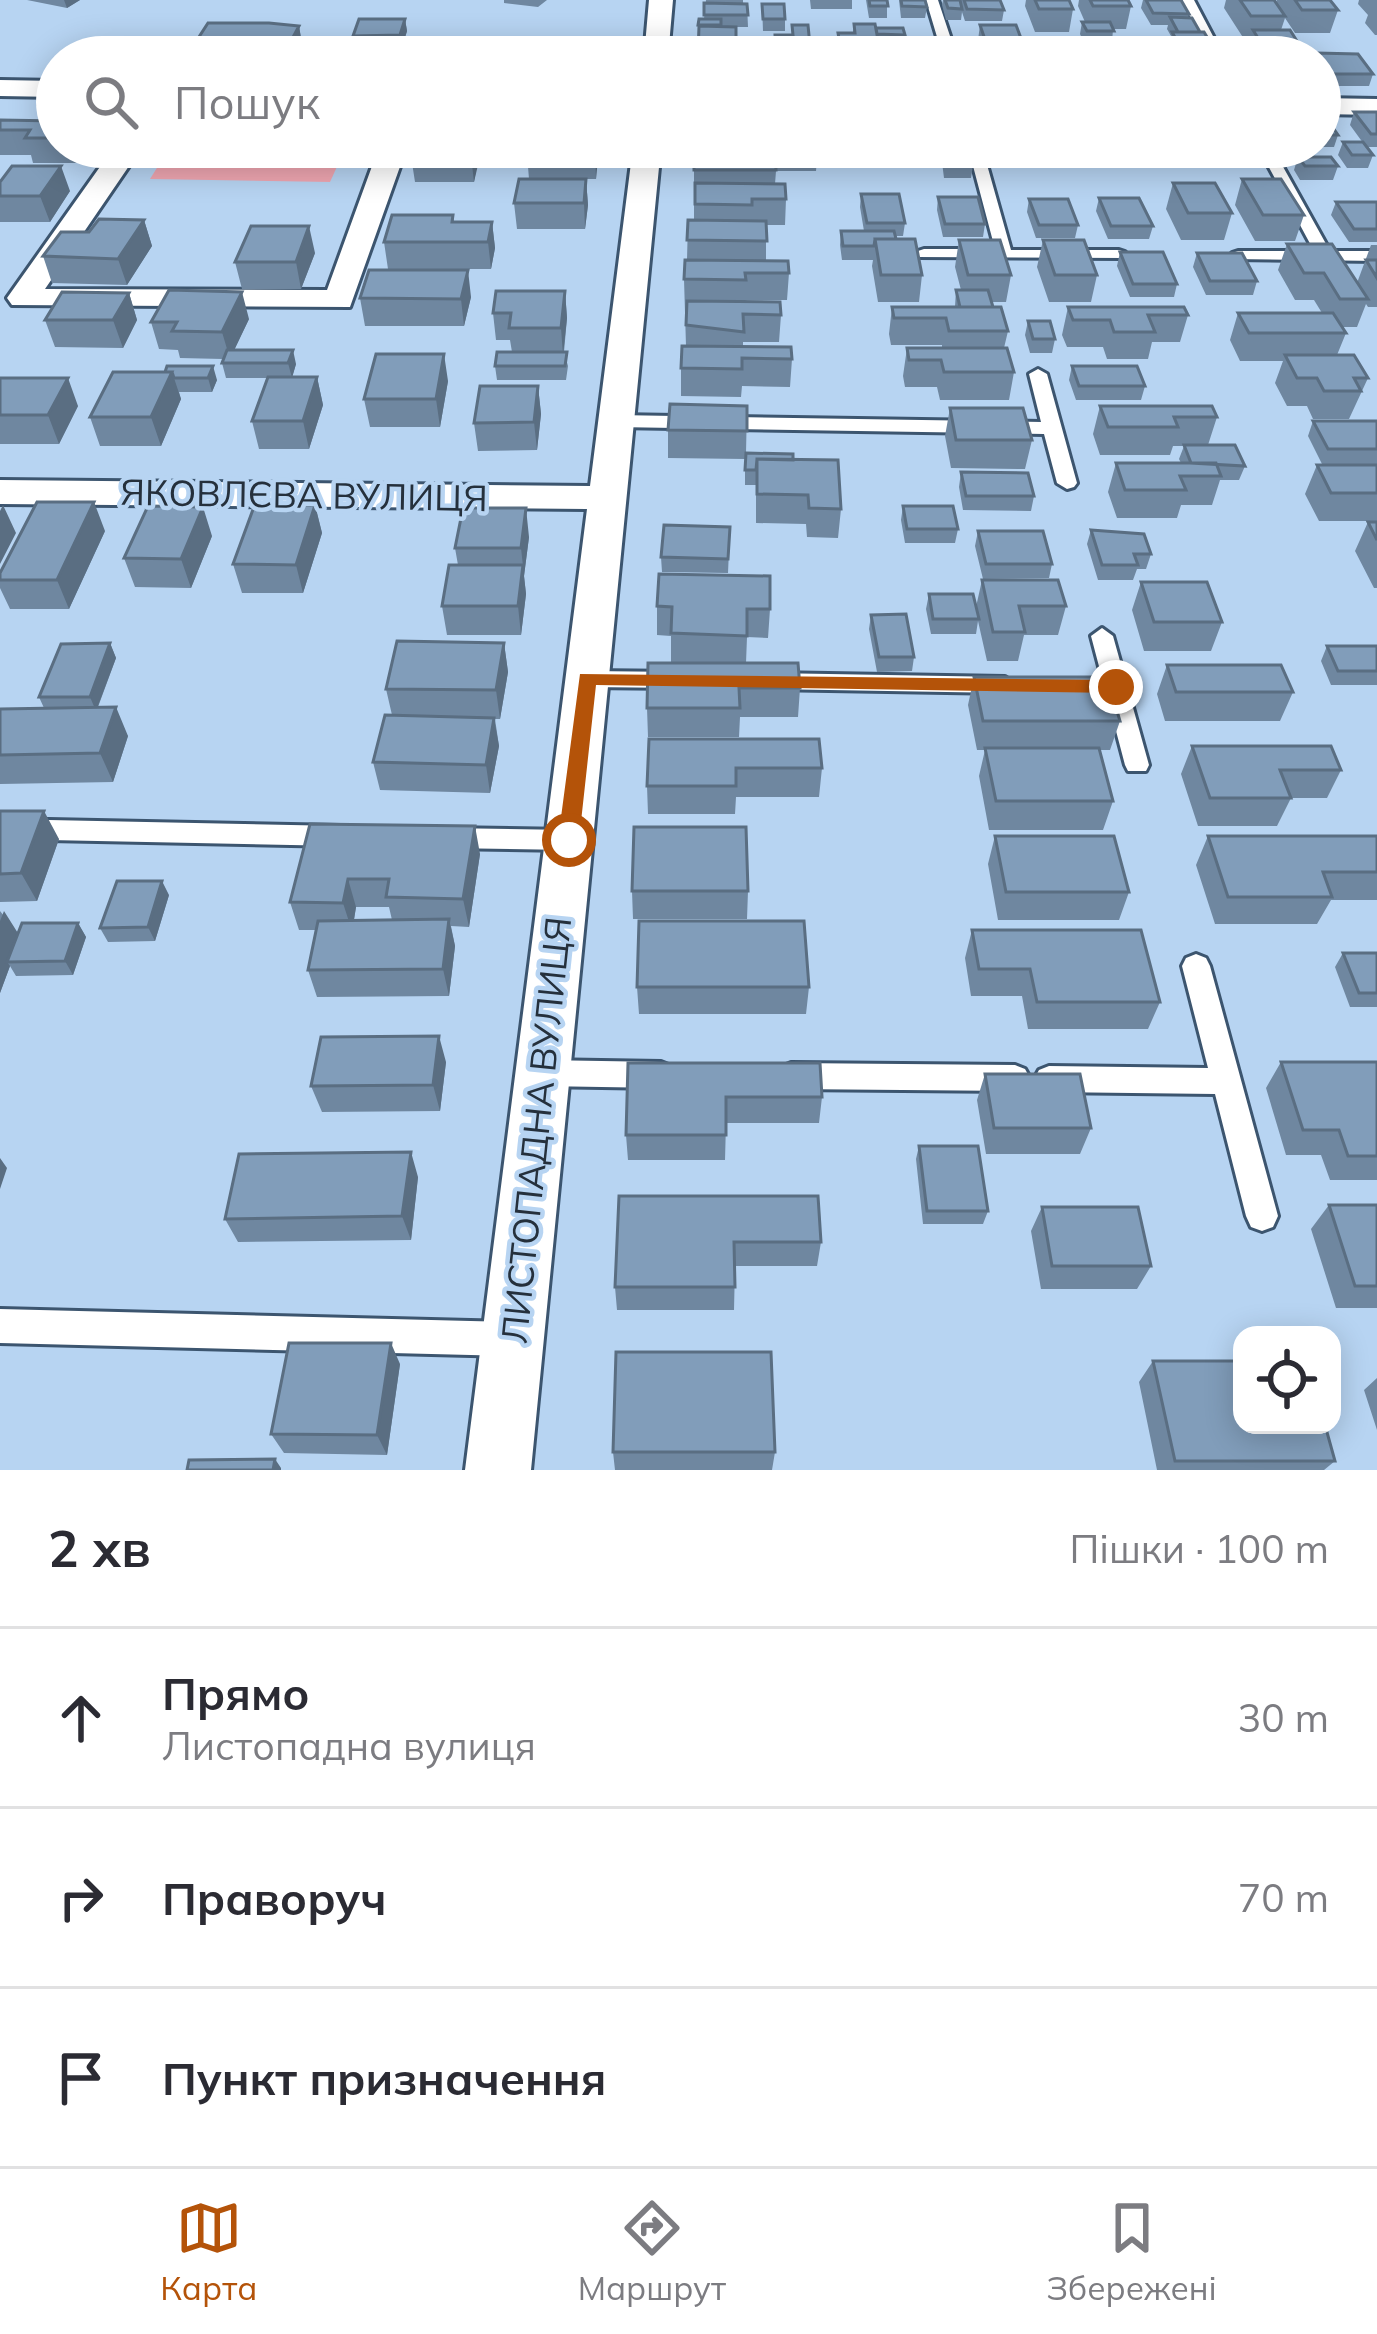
<!DOCTYPE html>
<html lang="uk">
<meta charset="utf-8">
<style>
body{margin:0;font-family:Mulish,sans-serif;background:#f7f7f7;color:#2b2b33}
.controls{position:absolute;right:36px;bottom:36px;display:grid;overflow:hidden;border-radius:24px;box-shadow:0 6px 30px #0003}
.controls button{width:108px;height:108px;display:grid;place-items:center;padding:0;border:0;border-bottom:3px solid #e1e1e2;background:#fff;color:#2b2b33;font:60px sans-serif}
.stop{position:absolute;width:36px;height:36px;margin:-27px;border:9px solid #b45309;border-radius:50%;background:#fff}
.stop.end{background:#b45309;border-color:#fff;box-shadow:0 3px 12px #0008}
.list{margin:0;padding:0;list-style:none}
h2{display:flex;justify-content:space-between;align-items:center;height:156px;margin:0;padding:0 48px;font-size:51px}
h2 small{font-size:39px;font-weight:400;color:#7c7c81}
.list li{display:grid;grid-template-columns:78px 1fr auto;gap:36px;align-items:center;box-sizing:border-box;height:180px;padding:0 48px;border-top:3px solid #e1e1e2}
.list b{display:block;font-size:45px;white-space:nowrap}
.list p{margin:0;font-size:39px;white-space:nowrap;color:#7c7c81}
.list em{font-size:39px;font-style:normal;color:#7c7c81}
.icon{flex:none;width:66px;height:66px;fill:none;stroke:currentColor;stroke-width:2;stroke-linecap:round;stroke-linejoin:round}
.map{position:relative;flex:none;width:1377px;height:1470px;overflow:hidden}
.search{position:absolute;background:#fff;box-shadow:0 6px 30px #0003;left:36px;right:36px;top:36px;height:132px;display:flex;align-items:center;gap:30px;box-sizing:border-box;padding:0 42px;border-radius:66px;color:#7c7c81;font-size:45px}
.sheet{height:696px;background:#fff}
nav{display:flex;justify-content:space-around;align-items:center;box-sizing:border-box;height:168px;border-top:3px solid #e1e1e2;background:#fff;font-size:33px;color:#7c7c81}
nav a{display:grid;justify-items:center;gap:6px}
nav .on{color:#b45309}
.map>svg:first-child{display:block}
.green{fill:#efa6b1}
.lines{fill:none;stroke-linecap:round;stroke-linejoin:round}
.service-casing{stroke:#3c556f;stroke-width:6}
.minor-casing{stroke:#3c556f;stroke-width:6}
.service{fill:#fff;fill-rule:evenodd}
.minor{fill:#fff;fill-rule:evenodd}
.wall{fill:#6f87a0;fill-rule:evenodd}
.shaded-wall{fill:#5a6e82}
.building{fill:#819dba;stroke:#5a6e82;stroke-width:3}
.route{fill:#b45309}
.labels{text-anchor:middle;stroke-width:9;stroke-linejoin:round;paint-order:stroke}
.street-label{font-size:36px;fill:#25303c;stroke:#b7d4f2}
</style>
<div class="map">
<svg width="1377" height="1470" viewBox="0 0 1377 1470">
<rect width="100%" height="100%" fill="#b7d4f2"/>
<path class="green" d="M170,147H346L330,182L150,179Z"/>
<g class="lines">
<g class="service-casing">
<path id="service" d="M926,0H938L957,57H943Z
M1182,0H1194L1224,57H1210Z
M968,147H982L1011,250H1119L1125,252V258L918,257V251L924,249H995Z
M1258,147H1272L1330,251H1377V261L1232,259V253L1238,251H1314Z
M1038,369L1047,374L1077,483L1074,487L1067,489L1057,483L1044,434L616,427L607,421L616,415L1041,422L1029,374Z
M1102,628L1113,636L1149,765L1146,771H1128L1125,765L1091,636Z
M587,671L681,672L693,680L681,688L587,687L575,679Z
M770,673L1005,677L1017,685L1005,693L770,689L758,681Z
M0,819L340,826L349,829L353,836L349,843L340,846L0,839Z
M446,828L569,830L578,833L582,840L578,847L569,850L446,848L437,845L433,838L437,831Z
M1196,954L1206,958L1210,966L1278,1216L1273,1227L1262,1231L1251,1227L1246,1216L1215,1094L1049,1092L1039,1088L1034,1079L1039,1070L1049,1066L1208,1068L1182,966L1186,958Z
M542,1060L661,1062L671,1066L676,1075L671,1084L661,1088L542,1086L532,1082L527,1073L532,1064Z
M791,1063L1015,1065L1025,1069L1030,1078L1025,1087L1015,1091L791,1089L781,1085L776,1076L781,1067Z
M0,1309L512,1322L524,1327L529,1339L524,1351L512,1356L0,1343Z"/>
</g>
<g class="minor-casing">
<path id="minor" d="M649,0H673L668,57H644Z
M0,80L57,81V97L0,96Z
M1320,98L1377,99V115L1320,114Z
M114,147H142L45,289L327,290L379,147H407L350,307L12,305L7,298Z
M633,147H661L531,1470H465L587,509L0,504V480L590,486Z"/>
</g>
<use href="#service" class="service"/>
<use href="#minor" class="minor"/>
</g>
<path class="wall" d="M27,0H80L67,8Z
M504,0H547L538,7L504,3Z
M706,0H743V4H747L748,27H736V57H698L699,19H704Z
M810,0H852V9H811Z
M866,0H887V18H869Z
M899,0H925L927,7L925,18H901Z
M943,0H1000L1004,10L1002,21H965L962,12L961,20H946L942,5Z
M1026,0H1069L1073,9L1069,32H1035L1025,6Z
M1079,0H1128L1131,6L1126,29H1113L1112,43H1084L1080,34L1082,22H1085L1078,6Z
M1143,0H1181L1189,14L1188,18L1219,57H1167L1171,36L1167,29L1168,25H1151L1141,8Z
M1226,0H1274L1276,2L1277,0H1330L1338,10L1330,33H1295L1285,18L1281,30L1307,57H1248L1246,53L1250,39H1244L1224,8Z
M1359,0H1377V35H1375L1365,23L1368,15L1358,4Z
M762,4L785,19V31H763Z
M405,19L407,31L402,47L355,48L353,36Z
M854,24L905,35L904,42L933,57H895V47H879L881,57H837L838,33H853Z
M980,25L1028,57H980L977,48Z
M299,26L303,50L300,57H201L197,40Z
M1316,53L1373,74L1369,86H1327L1320,76V57H1315Z
M57,84V147H95L85,163H33L31,155H0V120H45L39,104Z
M1320,112L1338,135L1334,147H1303H1320Z
M1354,112H1377V147H1366L1350,125Z
M1343,142L1373,155L1368,168H1347L1338,155Z
M414,147H480L474,182H415L411,156Z
M597,147L596,179H586L588,205L585,229H517L514,203L529,179L527,154Z
M764,147H818L816,171H776L775,184L786,199L785,225H766V261L789,273L787,300H745L781,315L779,342H743V346L792,359L790,387L742,386L741,397L681,396V368L686,346L684,279L687,260L688,220H694V151L764,152Z
M874,147H899L898,156L876,157Z
M901,147H967L968,155L973,165L971,178H944L942,162L903,157Z
M986,147H1052L1051,152H987Z
M1080,147H1119L1118,149H1081Z
M1212,147H1252L1251,150H1213Z
M1298,157L1338,166L1333,180H1300L1294,170Z
M1242,179L1304,215L1295,241H1255L1235,205Z
M0,182L70,191L50,222H0Z
M1173,183L1232,213L1224,240H1181L1166,209Z
M861,194L905,223L903,236H896L922,275L919,302H878L872,266L873,260H842L840,245L841,231H864L860,207Z
M938,197L985,224L983,237H943L937,210Z
M1099,198L1153,226L1149,239H1108L1096,211Z
M1029,199L1078,225L1075,238H1036L1027,212Z
M1336,202H1377V242H1349L1331,215Z
M453,215L454,222H492L495,248L491,269H388L384,242Z
M144,220L152,246L127,285L52,283L43,256L89,232Z
M959,240L1011,275L1006,302H991L1008,331L1004,348L1014,372L1009,400H940L937,387H905L903,376L907,348H942V345H891L889,334L892,307H955L956,290H961L955,267Z
M1043,240L1097,275L1091,302H1049L1037,267Z
M1287,244L1357,283L1371,245H1377V307H1368L1366,304L1357,327H1342L1346,333L1337,355L1368,378L1349,419H1313L1307,406H1287L1275,383L1283,361H1240L1230,340L1238,313H1322L1314,300H1295L1278,270Z
M1120,252L1177,284L1174,297H1130L1117,266Z
M315,253L301,289H242L235,262Z
M1197,253L1257,281L1253,295H1206L1193,267Z
M565,291L567,318L564,352L568,366L566,380H497L495,366L512,352L510,340H496L493,313Z
M129,293L137,320L123,348L55,347L45,320Z
M471,297L464,326H365L360,298Z
M1068,307L1188,315L1180,342H1152L1148,359H1107L1103,347H1067L1062,335Z
M249,319L234,350L296,364L292,377H317L323,405L309,449H259L252,421L268,378H226L222,363L223,359L180,358L178,350L159,349L151,322Z
M1028,321L1055,339L1052,353H1030L1025,335Z
M167,366L217,380L212,392H179L181,399L161,446H100L90,417L165,372Z
M1072,366L1145,386L1141,400H1076L1069,380Z
M0,378L78,406L59,444H0Z
M448,381L440,427H370L364,399Z
M538,386L541,414L537,450L478,451L474,423Z
M747,406L746,453L793,460L841,509L838,538L807,537L806,524L756,523V485H745V459L668,458V430Z
M1100,406L1217,417L1208,445L1245,466L1239,480H1220L1212,505H1181L1177,518H1117L1108,492L1116,463H1181L1179,459L1184,446H1173L1170,455H1100L1093,434Z
M950,408L1032,440L1025,469L951,468L945,436Z
M1313,421H1377V464H1322L1308,436Z
M1317,465H1377V521H1319L1305,494Z
M961,472L1034,496L1031,511L963,510L959,487Z
M315,505L322,533L303,593H242L233,564Z
M903,506L958,529L955,543H905L901,520Z
M1368,522H1377V588H1374L1355,551Z
M730,527L728,573L662,572L661,557Z
M1091,530L1151,554L1146,569H1137L1133,580H1098L1087,544Z
M105,531L69,609H10L0,588V573Z
M978,531L1052,564L1049,578L983,579L975,546Z
M212,536L191,588L135,587L124,558Z
M529,537L524,576L526,594L521,635H447L442,606L458,565L455,548Z
M982,580L1066,606L1058,635H1024L1018,661H987L978,621L976,634H931L926,609L929,594L976,607Z
M1141,582L1222,622L1211,651H1144L1132,610Z
M657,606L770,609L768,638L747,637L746,663L800,688L798,717H740L739,737H648L647,708L671,662V636L657,635Z
M871,615L914,657L912,671L877,672L869,629Z
M110,643L116,658L98,707L128,736L113,782L0,784V709L44,708L39,697Z
M504,643L508,672L500,719H495L499,746L490,793L380,790L373,762L392,715L386,689Z
M1327,646H1377V685H1331L1321,661Z
M1167,665L1293,692L1280,721H1165L1157,694Z
M974,677L1120,721L1110,750H1099L1113,801L1103,830H989L979,776L985,750H977L968,705Z
M819,739L822,768L819,797H736L735,814H648L647,786Z
M1192,746L1341,770L1327,798H1291L1277,826H1198L1181,774Z
M0,811L59,839L37,901L0,902Z
M310,824L480,854L469,927L451,926L455,946L449,996L317,997L308,970L316,930H299L290,902ZM356,907H389L392,920H354Z
M995,836L1129,892L1119,920H998L988,864Z
M1208,836H1377V900H1331L1317,924H1215L1196,865Z
M632,891H748L747,919H633Z
M169,895L155,941L108,942L100,928Z
M0,911L18,934L78,923L86,937L73,975L16,976L10,966L0,993Z
M972,930L1160,1002L1148,1029H1028L1022,996H971L965,958Z
M1343,953H1377V1007H1350L1335,967Z
M637,987H809L806,1014H639Z
M446,1062L440,1111L322,1112L311,1086Z
M1281,1062H1377V1180H1330L1321,1155H1286L1266,1088Z
M820,1063L822,1097L819,1123H726L725,1160H628L626,1135Z
M985,1074L1091,1128L1080,1154H986L977,1100Z
M919,1146L988,1211L983,1224H923L916,1159Z
M418,1177L411,1240L238,1242L225,1219Z
M619,1196L821,1242L817,1266H735L734,1310H617L615,1287Z
M1329,1205H1377V1308H1336L1311,1229Z
M1042,1207L1151,1266L1137,1289H1041L1031,1231Z
M1153,1361L1335,1461L1324,1470H1157L1139,1382Z
M400,1364L387,1455L284,1453L271,1434Z
M1377,1378V1430L1364,1390Z
M613,1452H775L772,1470H615Z"/>
<path class="shaded-wall" d="M64,0H80L67,8Z
M405,19L407,31L402,47L400,35Z
M299,26L303,50L300,57H295L291,41Z
M79,147H95L85,163Z
M473,147H480L481,152L474,182L471,156Z
M595,147H597L598,159L596,179Z
M61,166L70,191L50,222L40,196Z
M586,179L588,205L585,229L584,203Z
M144,220L152,246L127,285L118,259Z
M492,222L495,248L491,269L488,242Z
M309,226L315,253L301,289L296,262Z
M468,270L471,297L464,326L461,299Z
M565,291L567,318L563,355L561,328Z
M242,292L249,319L230,359L222,332Z
M129,293L137,320L123,348L113,320Z
M293,350L296,364L292,378L288,363Z
M444,354L448,381L440,427L436,399Z
M213,366L217,380L212,392L208,378Z
M172,372L181,399L161,446L151,417Z
M317,377L323,405L309,449L303,421Z
M68,378L78,406L59,444L48,415Z
M538,386L541,414L537,450L534,422Z
M94,502L105,531L69,609L57,580Z
M3,505L16,533L0,564V511Z
M315,505L322,533L303,593L296,565Z
M203,507L212,536L191,588L181,559Z
M526,508L529,537L524,576L526,594L521,635L518,606L523,566L521,548Z
M110,643L116,658L96,711L90,697Z
M504,643L508,672L500,719L496,690Z
M116,707L128,736L113,782L100,753Z
M494,718L499,746L490,793L486,765Z
M44,811L59,839L37,901L21,873Z
M475,826L480,854L469,927L463,899Z
M348,879L356,907L352,931L343,903Z
M162,881L169,895L155,941L148,927Z
M4,911L21,938L7,962L10,966L0,993V921Z
M449,919L455,946L449,996L443,969Z
M78,923L86,937L73,975L65,961Z
M439,1036L446,1062L440,1111L433,1085Z
M411,1152L418,1177L411,1240L402,1216Z
M0,1158L7,1168L0,1189Z
M391,1343L400,1364L387,1455L377,1435Z
M275,1459L281,1468V1470H273Z"/>
<path class="building" d="M869,0H887L888,6H870Z
M901,0H925L927,7L902,6Z
M945,0H960L962,9L948,8Z
M964,0H1000L1004,10L967,9Z
M1035,0H1069L1073,9H1039Z
M1090,0H1128L1131,6H1093Z
M1146,0H1181L1189,14L1153,13Z
M1240,0H1274L1285,16H1251Z
M1295,0H1330L1338,10H1302Z
M704,3L747,4L748,15H704Z
M762,4H784L785,19H763Z
M1170,17L1192,18L1200,32H1178Z
M359,19H405L400,35L353,36Z
M699,19H721V25H698Z
M1082,22H1110L1114,31H1087Z
M208,23H269L299,26L291,41L197,40Z
M854,24H875L881,56L842,55L838,33H855Z
M792,25H808L811,56H776L775,35H793Z
M980,25H1016L1028,57H991Z
M699,26L736,27V55L698,54Z
M876,28H903L905,35L877,34Z
M1253,30H1290L1307,57H1270Z
M1172,32H1204L1219,57H1186Z
M896,42H929L933,57H899Z
M1112,44L1141,45L1148,57H1118Z
M1047,47H1081L1086,57H1050Z
M1316,53L1358,54L1373,74H1331Z
M54,84H57V104H39Z
M1320,112H1322L1338,135H1320Z
M1354,112H1377V134H1371Z
M0,120L57,121V138H25L30,130H0Z
M1343,142H1363L1373,155H1352Z
M414,147H473L471,156H411Z
M528,147H595L594,154H527Z
M927,147H967L969,152Z
M694,151L775,152L776,170H694Z
M942,155H970L973,165H945Z
M1298,157H1331L1338,166H1305Z
M12,166H61L40,196H0V182Z
M519,179H586L584,203H514Z
M1242,179H1281L1304,215H1263Z
M695,183L785,184L786,199H752V205L695,204Z
M1173,183H1215L1232,213H1188Z
M861,194H899L905,223H867Z
M938,197H978L985,224H945Z
M1099,198H1139L1153,226H1111Z
M1029,199H1068L1078,225H1039Z
M1336,202H1377V229H1354Z
M392,215H453L452,222H492L488,242H384Z
M99,219L144,220L118,259L43,256L61,232H89Z
M688,220L766,221L767,241L687,240Z
M251,226H309L296,262H235Z
M841,231H894L896,239H875L874,246H843Z
M875,239H915L922,275H881Z
M959,240H1000L1011,275H968Z
M1043,240H1084L1097,275H1055Z
M1287,244H1332L1368,299H1340L1324,273H1304Z
M1120,252H1163L1177,284H1133Z
M1197,253H1242L1257,281H1210Z
M685,260L788,261L789,273H745L746,280L684,279Z
M1366,260H1377V278Z
M369,270H468L461,299L360,298Z
M169,290L242,292L222,332L172,331L177,322H151Z
M956,290H988L993,307H960Z
M496,291H565L561,328H509L511,313H493Z
M62,292L129,293L113,320H45Z
M687,301L780,302L781,315L743,314L744,332L686,325Z
M892,307H1001L1008,331H949L946,318H894Z
M1068,307H1184L1188,315H1148L1155,332H1114L1110,320H1073Z
M1238,313H1333L1346,333H1249Z
M1028,321H1050L1055,339H1033Z
M682,346L791,347L792,359L742,358V369L681,368Z
M907,348H1007L1014,372H944L941,360H909Z
M227,350H293L288,363H222Z
M497,352H567L565,366H495Z
M376,354H444L436,399H364Z
M1285,355H1354L1368,378H1354L1361,391H1324L1317,378H1297Z
M167,366H213L208,378H174L172,372H165Z
M1072,366H1137L1145,386H1079Z
M113,372H172L151,417H90Z
M268,377H317L303,421H252Z
M0,378H68L48,415H0Z
M480,386H538L534,422L474,423Z
M670,404L747,406V431L668,430Z
M1100,406H1212L1217,417H1174L1178,427H1108Z
M950,408H1023L1032,440H956Z
M1313,421H1377V449H1328Z
M1184,445H1235L1245,466L1191,463Z
M746,453L793,454V460L757,459L756,470H745Z
M757,459L838,460L841,509L809,508L808,495L757,494Z
M1116,463H1216L1221,476H1180L1186,490H1125Z
M1317,465H1377V493H1331Z
M961,472L1028,473L1034,496H966Z
M37,502H94L57,580H0V573Z
M255,504L315,505L296,565L233,564Z
M148,506L203,507L181,559L124,558Z
M903,506H953L958,529H907Z
M463,508H526L521,548H455Z
M1368,522H1377V540Z
M664,525L730,527L728,559L661,557Z
M1091,530L1144,534L1151,554H1134L1138,565H1102Z
M978,531H1043L1052,564H986Z
M449,565H523L518,606H442Z
M659,574L770,576V609H747V636L671,633L672,607L657,606Z
M982,580H1058L1066,606H1019L1025,632H993Z
M1141,582H1207L1222,622H1154Z
M929,594H973L979,619H933Z
M906,614L914,657H879L871,615Z
M397,641L504,643L496,690L386,689Z
M110,643L90,697H39L61,644Z
M1327,646H1377V671H1338Z
M648,663H798L800,688H739L740,708H647Z
M1167,665H1281L1293,692H1176Z
M974,677H1107L1120,721H983Z
M116,707L100,753L0,755V709Z
M385,715L494,718L486,765L373,762Z
M649,739H819L822,768H736V786H647Z
M1192,746H1331L1341,770H1280L1291,798H1210Z
M985,748H1099L1113,801H996Z
M0,811H44L21,873L0,874Z
M310,824L475,826L463,899L386,897L389,879H348L343,903L290,902Z
M634,827H746L748,891H632Z
M995,836H1114L1129,892H1006Z
M1208,836H1377V872H1323L1332,897H1228Z
M117,881H162L148,927L100,928Z
M449,919L443,969L308,970L318,921Z
M639,921H804L809,987H637Z
M22,923H78L65,961L7,962Z
M972,930H1141L1160,1002H1037L1030,969H979Z
M1343,953H1377V993H1359Z
M439,1036L433,1085L311,1086L321,1037Z
M1281,1062H1377V1156H1348L1339,1130H1303Z
M628,1063H820L822,1097H726V1135H626Z
M985,1074H1080L1091,1128H994Z
M919,1146H978L988,1211H927Z
M411,1152L402,1216L225,1219L239,1154Z
M619,1196H818L821,1242H734L735,1287H615Z
M1329,1205H1377V1286H1355Z
M1042,1207H1138L1151,1266H1052Z
M289,1343H391L377,1435L271,1434Z
M616,1352H771L775,1452H613Z
M1153,1361H1242V1425H1325L1335,1461H1175Z
M275,1459L273,1470H187L189,1460Z"/>
<path class="route" d="M580,674L1116,680L1125,687L1116,693L596,685L579,840L569,848L558,840Z"/>
<g class="labels">
<g class="street-label">
<text transform="translate(304 495) rotate(1)" y="13">ЯКОВЛЄВА ВУЛИЦЯ</text>
<text transform="translate(536 1130) rotate(-84)" y="13">ЛИСТОПАДНА ВУЛИЦЯ</text>
</g>
</g>
</svg>
<div class="controls">
<button><svg class="icon" aria-label="locate" viewBox="0 0 24 24"><circle cx="12" cy="12" r="6"/><path d="M12 2v4M12 18v4M2 12h4M18 12h4"/></svg></button>
</div>
<div class="stop" style="left:569px;top:840px"></div>
<div class="stop end" style="left:1116px;top:687px"></div>
<div class="search"><svg class="icon" aria-label="search" viewBox="0 0 24 24"><circle cx="10" cy="10" r="6"/><path d="M15 15l6 6"/></svg>Пошук</div>
</div>
<section class="sheet">
<h2>2 хв<small>Пішки · 100 m</small></h2>
<ul class="list">
<li><svg class="icon" aria-label="ahead" viewBox="0 0 24 24"><path d="M12 20V5M6 11l6-6 6 6"/></svg><div><b>Прямо</b><p>Листопадна вулиця</p></div><em>30 m</em></li>
<li><svg class="icon" aria-label="right" viewBox="0 0 24 24"><path d="M7 20v-9h11M14 6l5 5-5 5"/></svg><div><b>Праворуч</b></div><em>70 m</em></li>
<li><svg class="icon" aria-label="arrive" viewBox="0 0 24 24"><path d="M6 21V4h12l-3 4 3 4H6"/></svg><div><b>Пункт призначення</b></div></li>
</ul>
</section>
<nav>
<a class="on"><svg class="icon" aria-label="map" viewBox="0 0 24 24"><path d="M3 6l6-2 6 2 6-2v14l-6 2-6-2-6 2zM9 4v14M15 6v14"/></svg>Карта</a>
<a><svg class="icon" aria-label="directions" viewBox="0 0 24 24"><path d="M12 3l9 9-9 9-9-9zM9 14v-3h6M13 9l2 2-2 2"/></svg>Маршрут</a>
<a><svg class="icon" aria-label="saved" viewBox="0 0 24 24"><path d="M7 4h10v16l-5-4-5 4z"/></svg>Збережені</a>
</nav>
